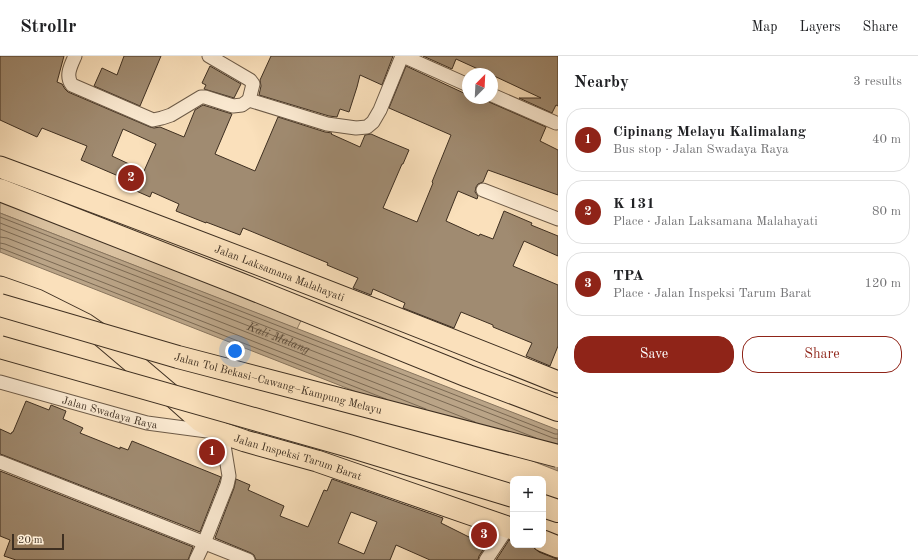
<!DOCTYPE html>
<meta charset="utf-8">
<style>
body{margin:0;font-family:"Old Standard TT",serif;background:#f6f6f6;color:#202124}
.controls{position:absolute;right:12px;bottom:12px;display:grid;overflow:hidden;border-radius:8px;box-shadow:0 4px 16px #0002}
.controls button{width:36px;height:36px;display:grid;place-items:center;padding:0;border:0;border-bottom:1px solid #e0e0e0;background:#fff;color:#202124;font:20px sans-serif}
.compass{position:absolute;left:462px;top:12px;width:36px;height:36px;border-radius:50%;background:#fff;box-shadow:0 4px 16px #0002;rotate:24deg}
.scale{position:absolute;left:12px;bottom:10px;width:52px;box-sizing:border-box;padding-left:4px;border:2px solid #3e2f21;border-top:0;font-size:11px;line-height:14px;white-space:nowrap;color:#3e2f21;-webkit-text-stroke:3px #fcebd3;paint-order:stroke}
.you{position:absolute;left:235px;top:295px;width:14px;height:14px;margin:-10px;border:3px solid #fff;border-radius:50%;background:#1a73e8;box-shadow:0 0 0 6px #1a73e833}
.badge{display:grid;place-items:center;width:26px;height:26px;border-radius:50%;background:#8f2418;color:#fff;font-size:13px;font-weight:700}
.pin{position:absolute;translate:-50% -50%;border:2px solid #fff;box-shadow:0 1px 4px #0006}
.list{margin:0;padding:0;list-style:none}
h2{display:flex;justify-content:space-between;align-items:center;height:52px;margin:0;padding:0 16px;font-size:17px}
h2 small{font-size:13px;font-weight:400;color:#757577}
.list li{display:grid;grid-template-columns:26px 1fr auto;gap:12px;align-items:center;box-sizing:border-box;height:64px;margin:0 8px 8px;padding:0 8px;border:1px solid #e0e0e0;border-radius:16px}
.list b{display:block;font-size:15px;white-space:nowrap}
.list p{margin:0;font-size:13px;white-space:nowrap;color:#757577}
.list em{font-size:13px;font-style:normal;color:#757577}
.actions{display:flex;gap:8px;padding:12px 16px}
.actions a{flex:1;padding:9px 0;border:1px solid #8f2418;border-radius:16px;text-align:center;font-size:14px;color:#8f2418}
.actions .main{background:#8f2418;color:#fff}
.map{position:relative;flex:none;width:558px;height:504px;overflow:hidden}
header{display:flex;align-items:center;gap:24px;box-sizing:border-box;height:56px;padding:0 20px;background:#fff;border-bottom:1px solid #e0e0e0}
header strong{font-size:19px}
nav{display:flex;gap:22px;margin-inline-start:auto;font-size:14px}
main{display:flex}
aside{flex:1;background:#fff}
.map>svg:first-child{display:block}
.green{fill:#dac2a1;stroke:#8c7861}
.water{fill:#baa487;stroke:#88755e}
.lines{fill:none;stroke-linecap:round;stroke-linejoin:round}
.shore{stroke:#7c6a54;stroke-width:1}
.building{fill:#a08b71;stroke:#3e2f21;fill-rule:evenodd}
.minor-casing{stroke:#6d5b48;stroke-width:15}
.primary-casing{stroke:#3e2f21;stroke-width:23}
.motorway-casing{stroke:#3e2f21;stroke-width:24}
.minor{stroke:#fcebd3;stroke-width:13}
.primary{stroke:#fae0bb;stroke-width:21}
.motorway{stroke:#fae0bb;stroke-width:22}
.motorway-bridge-casing{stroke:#3e2f21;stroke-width:24;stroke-linecap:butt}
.motorway-bridge{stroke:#fae0bb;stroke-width:22}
.labels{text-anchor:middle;stroke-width:3;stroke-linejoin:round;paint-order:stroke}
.street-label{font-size:11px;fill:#3e2f21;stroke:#fcebd3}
.water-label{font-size:12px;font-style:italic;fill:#5d4c3a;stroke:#fcebd3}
</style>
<header>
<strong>Strollr</strong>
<nav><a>Map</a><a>Layers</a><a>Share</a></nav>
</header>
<main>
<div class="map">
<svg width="558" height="504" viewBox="0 0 558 504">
<rect width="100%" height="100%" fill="#fae0bb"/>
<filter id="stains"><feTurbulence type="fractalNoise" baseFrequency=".005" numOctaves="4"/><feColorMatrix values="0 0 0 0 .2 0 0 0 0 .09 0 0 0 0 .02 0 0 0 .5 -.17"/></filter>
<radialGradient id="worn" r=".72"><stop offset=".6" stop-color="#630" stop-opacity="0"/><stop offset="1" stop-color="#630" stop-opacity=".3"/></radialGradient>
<path class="green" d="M0,134L306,254L297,273L0,157Z"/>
<path class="water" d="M0,157L558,374V415L0,196Z"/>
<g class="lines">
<g class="shore">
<path d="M0,161L555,378H558"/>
<path d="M0,167L553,382L558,383"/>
<path id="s1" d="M0,173L536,382"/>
<path d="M0,181L7,182L475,366"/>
<path d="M0,187L5,188L426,353"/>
<path d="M0,192L3,193L386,343"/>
</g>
</g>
<path class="building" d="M0,0H64L57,26L62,28L65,33L68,36L150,71L154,72L160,71L184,81L195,54L203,49L232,58L215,98L255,115L278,61L325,76L332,77L331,78L360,91L365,79L371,78L380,82L409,94L403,108H402L383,152L417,166L433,127L432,126L451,79L389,52L406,10L468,39V42H485L489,46L546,71L540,85L558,94V139L488,114L483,126L478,128L476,131L475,136L478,140L477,143L458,135L446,165L479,180L480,178L493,183L504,155L532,167L531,169L558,180V200L524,185L513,210L558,229V290L550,310L526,300L532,287L493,271V269L461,256L454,272L403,252L405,247L373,233L371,239L353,232L358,222L327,209L328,207L243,172L240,179L206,166V167L176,155L179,148L152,136L150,141L134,134L132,136L119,130L123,122L81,104L87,90L42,72L37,81L0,64ZM123,73L156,88L144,115L112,100Z
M124,0H161L140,50L94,30L102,12L117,19Z
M271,0H393L382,29L360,19L357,31L349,56L340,53L337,61L329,60L259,39L261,30L260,24Z
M423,0H558V50L556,49L552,57L519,42H541L492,19V18H489L456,3L452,13Z
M210,10L241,28L234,42L204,33L206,29L202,27Z
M26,345L49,354L51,349L66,355L63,363L83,372L80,377L120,393V391L128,394L132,385L221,421L219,427L200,476L3,399L0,398V373L11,378L12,376H13Z
M0,415L193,491L188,504H16L4,500L10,484L0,480Z
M236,423L250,429L248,434L284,450L280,460L308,471L324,434L327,435L332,423L443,462L441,467L471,482L476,473L493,479L479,500L478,504H430L396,489L390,504H256L254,499L251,497L215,482L234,432ZM351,456L377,466L364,498L338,487Z
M509,484L513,486V489H531L539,496L554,502L558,503V504H496Z"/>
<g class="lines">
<g class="minor-casing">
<g id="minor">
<path d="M75,0C71,9 65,20 72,29L153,64L162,62L171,59L201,41H205L233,50L242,49L249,44"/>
<path d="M209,0L250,24L253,28L249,44L327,68L356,72L367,71L373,66L380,54L402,0"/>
<path d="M403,0L468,29"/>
<path d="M492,39L556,67"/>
<path d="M483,134L558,163"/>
<path id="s2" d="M0,326L147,367L222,377L229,420L227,429L204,487L196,504"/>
<path d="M0,406L248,504"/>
<path d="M486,504L508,471"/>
</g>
</g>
<g class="primary-casing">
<g id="primary">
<path id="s3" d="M0,111C187,180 373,252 558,326"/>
<path id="s4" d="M0,231L37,244L85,268L98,277L171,339L199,364L222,377L245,385L317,405L513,473"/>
<path d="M543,485L558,491"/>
</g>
</g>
<g class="motorway-casing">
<path id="motorway" d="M0,134L240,228L468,320L558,354
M543,450L558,455"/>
</g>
<use href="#minor" class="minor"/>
<use href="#primary" class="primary"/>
<use href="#motorway" class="motorway"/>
<g class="motorway-bridge-casing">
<g id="motorway-bridge">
<path id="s5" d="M0,249L178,301L558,400"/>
<path d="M0,291L349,390L513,440"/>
</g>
</g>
<use href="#motorway-bridge" class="motorway-bridge"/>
</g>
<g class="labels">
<g class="street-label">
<text dy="4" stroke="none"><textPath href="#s3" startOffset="299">Jalan Laksamana Malahayati</textPath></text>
<text dy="4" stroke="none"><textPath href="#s5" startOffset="289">Jalan Tol Bekasi–Cawang–Kampung Melayu</textPath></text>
<text dy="4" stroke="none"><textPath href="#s2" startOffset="114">Jalan Swadaya Raya</textPath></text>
<text dy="4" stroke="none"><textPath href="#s4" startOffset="348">Jalan Inspeksi Tarum Barat</textPath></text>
</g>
<g class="water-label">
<text dy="4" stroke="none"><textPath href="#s1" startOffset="299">Kali Malang</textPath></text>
</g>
</g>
<rect width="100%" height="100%" filter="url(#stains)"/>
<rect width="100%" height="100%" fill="url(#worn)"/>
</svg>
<div class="controls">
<button>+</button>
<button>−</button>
</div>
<svg class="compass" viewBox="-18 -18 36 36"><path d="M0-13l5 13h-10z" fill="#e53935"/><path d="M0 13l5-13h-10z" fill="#757577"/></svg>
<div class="scale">20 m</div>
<div class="you"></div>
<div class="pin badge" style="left:212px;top:396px">1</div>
<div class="pin badge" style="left:131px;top:122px">2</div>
<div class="pin badge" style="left:484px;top:479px">3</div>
</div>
<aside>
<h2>Nearby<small>3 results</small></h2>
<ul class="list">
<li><span class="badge">1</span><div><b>Cipinang Melayu Kalimalang</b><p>Bus stop · Jalan Swadaya Raya</p></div><em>40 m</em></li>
<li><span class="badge">2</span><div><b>K 131</b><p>Place · Jalan Laksamana Malahayati</p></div><em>80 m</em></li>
<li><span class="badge">3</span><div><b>TPA</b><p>Place · Jalan Inspeksi Tarum Barat</p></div><em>120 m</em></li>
</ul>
<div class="actions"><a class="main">Save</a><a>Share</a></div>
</aside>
</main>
